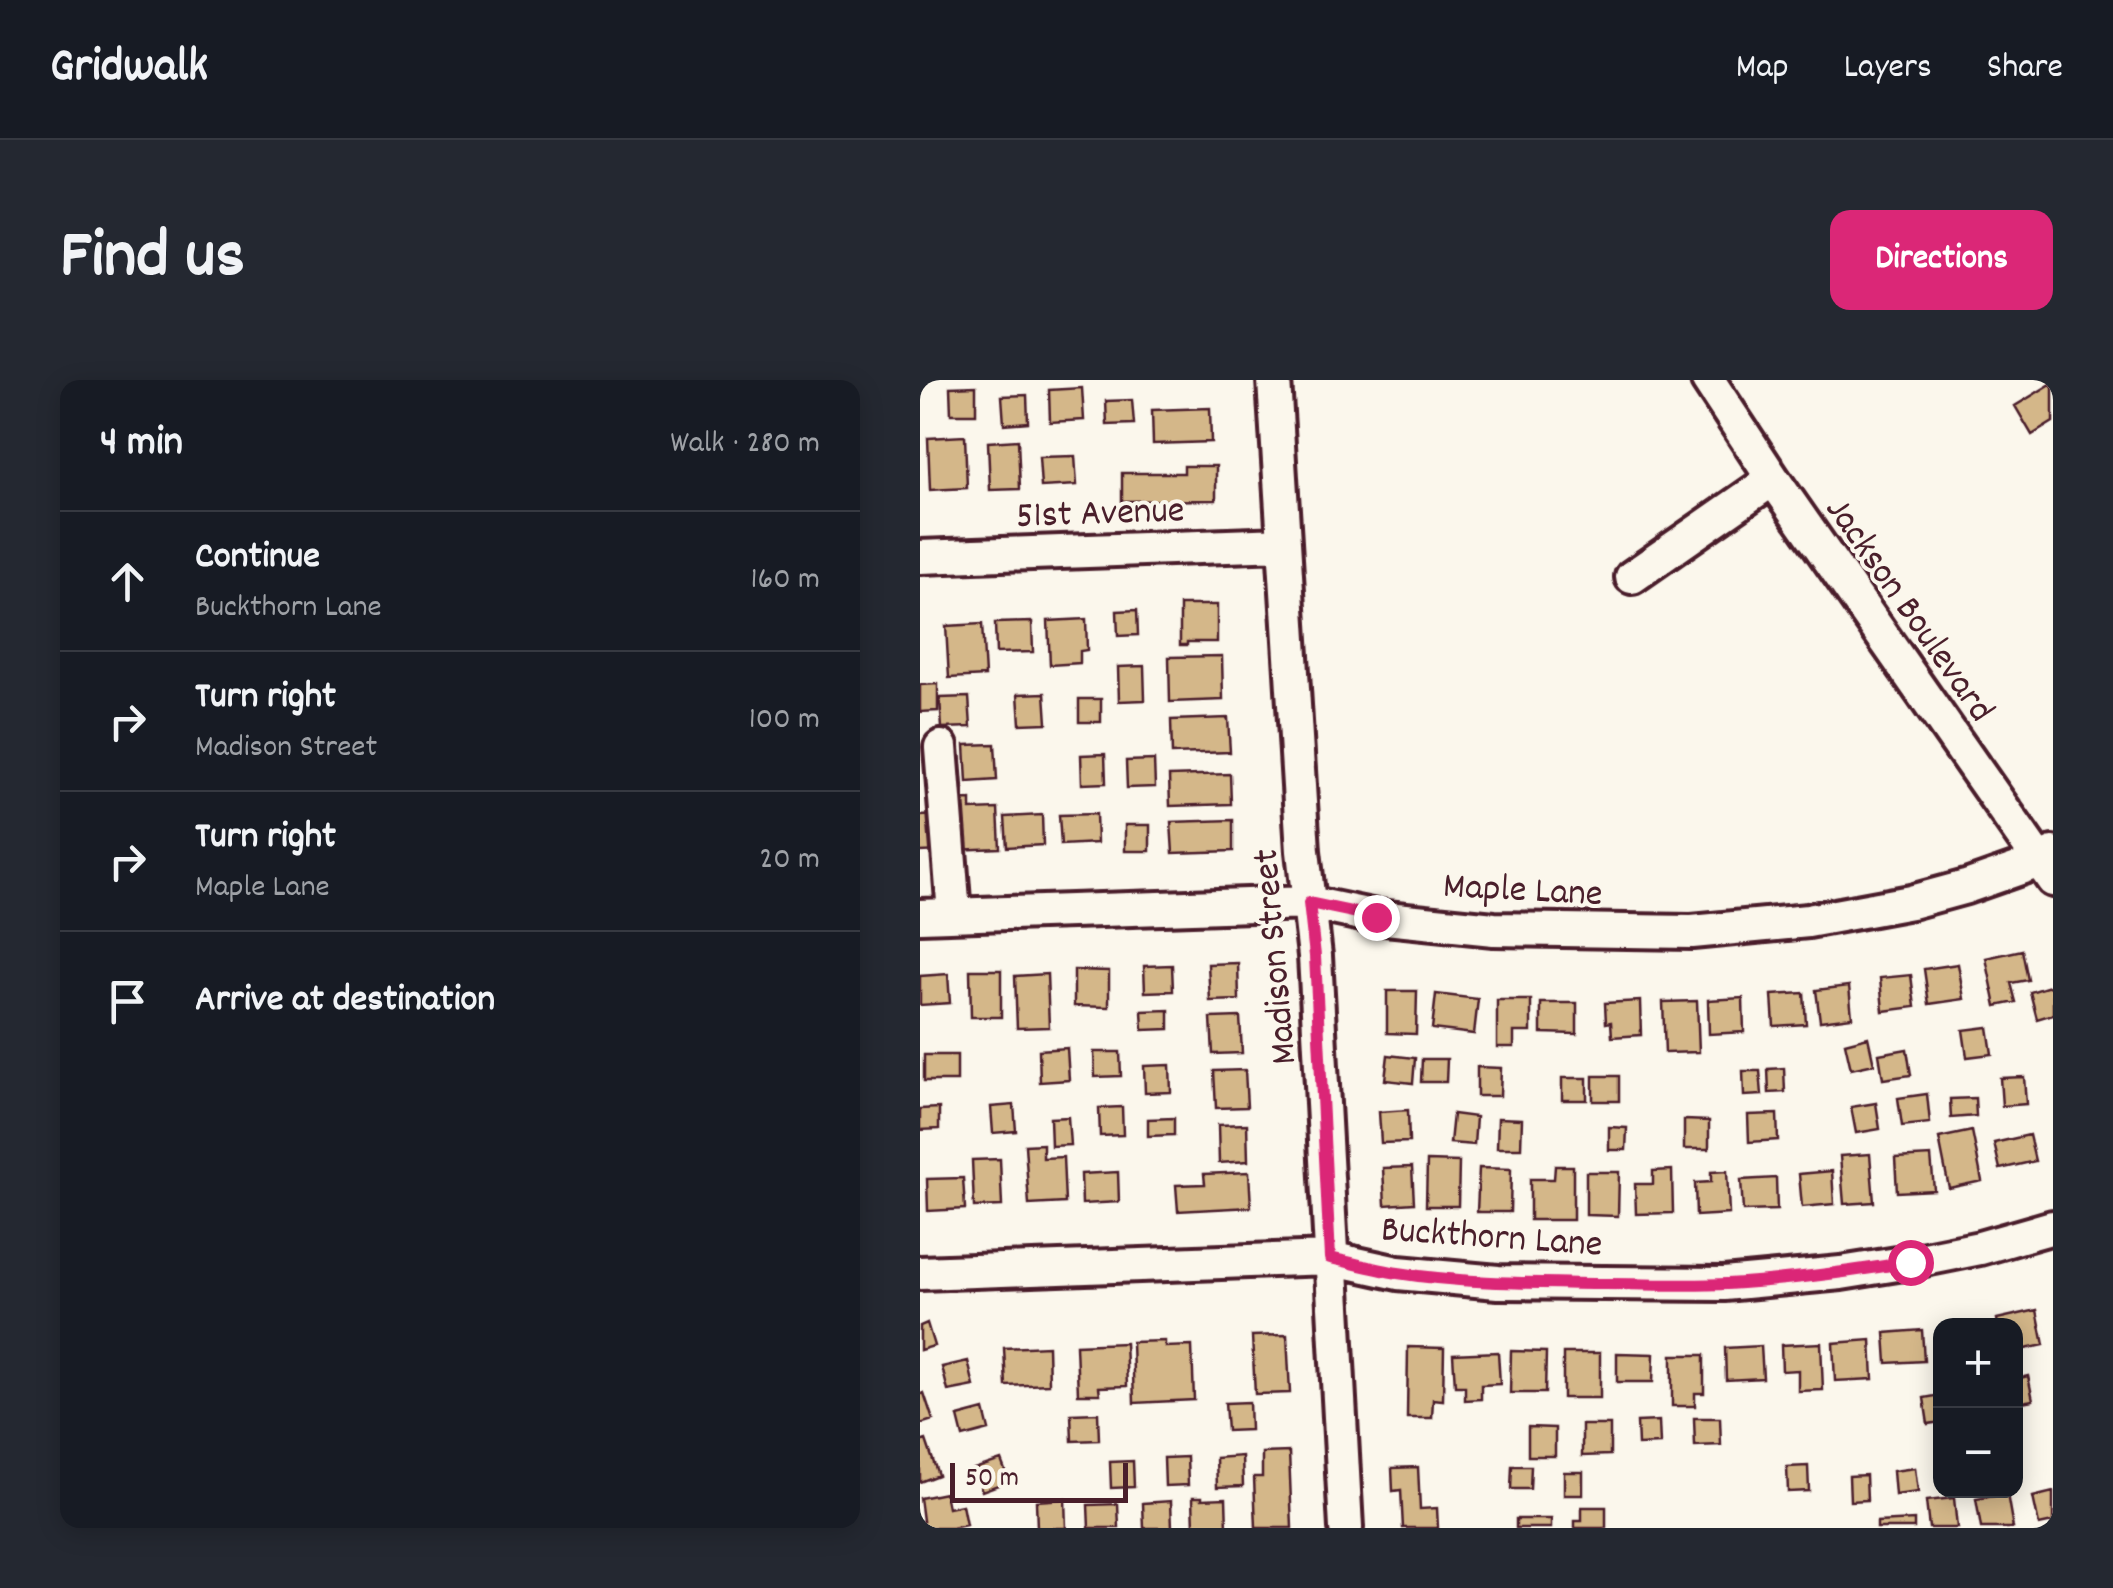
<!DOCTYPE html>
<meta charset="utf-8">
<style>
body{margin:0;font-family:Dekko,sans-serif;background:#242831;color:#f1f3f6}
.controls{position:absolute;right:30px;bottom:30px;display:grid;overflow:hidden;border-radius:20px;box-shadow:0 5px 25px #0003}
.controls button{width:90px;height:90px;display:grid;place-items:center;padding:0;border:0;border-bottom:2px solid #363941;background:#171b24;color:#f1f3f6;font:50px sans-serif}
.scale{position:absolute;left:30px;bottom:25px;width:178px;box-sizing:border-box;padding-left:10px;border:5px solid #4a1f2b;border-top:0;font-size:28px;line-height:35px;white-space:nowrap;color:#4a1f2b;-webkit-text-stroke:8px #fbf7ec;paint-order:stroke}
.stop{position:absolute;width:30px;height:30px;margin:-22px;border:8px solid #db2777;border-radius:50%;background:#fff}
.stop.end{background:#db2777;border-color:#fff;box-shadow:0 2px 10px #0008}
.list{margin:0;padding:0;list-style:none}
h2{display:flex;justify-content:space-between;align-items:center;height:130px;margin:0;padding:0 40px;font-size:42px}
h2 small{font-size:32px;font-weight:400;color:#9ea1a6}
.list li{display:grid;grid-template-columns:65px 1fr auto;gap:30px;align-items:center;box-sizing:border-box;height:140px;padding:0 40px;border-top:2px solid #363941}
.list b{display:block;font-size:38px;white-space:nowrap}
.list p{margin:0;font-size:32px;white-space:nowrap;color:#9ea1a6}
.list em{font-size:32px;font-style:normal;color:#9ea1a6}
.icon{flex:none;width:55px;height:55px;fill:none;stroke:currentColor;stroke-width:2;stroke-linecap:round;stroke-linejoin:round}
.map{position:relative;flex:none;width:1133px;height:1148px;overflow:hidden;border-radius:20px}
header{display:flex;align-items:center;gap:60px;box-sizing:border-box;height:140px;padding:0 50px;background:#171b24;border-bottom:2px solid #363941}
header strong{font-size:48px}
nav{display:flex;gap:55px;margin-inline-start:auto;font-size:35px}
.intro{display:flex;align-items:center;justify-content:space-between;box-sizing:border-box;height:240px;padding:0 60px}
h1{margin:0;font-size:70px}
.button{padding:25px 45px;border-radius:20px;background:#db2777;color:#fff;font-size:35px;font-weight:700}
main{display:flex;gap:60px;padding:0 60px}
aside{flex:1;background:#171b24;border-radius:20px;box-shadow:0 5px 25px #0003}
.map>svg:first-child{display:block}
.building{fill:#d4b789;stroke:#4a1f2b;stroke-width:2.5}
.lines{fill:none;stroke-linecap:round;stroke-linejoin:round}
.minor-casing{stroke:#4a1f2b;stroke-width:40}
.minor{stroke:#fbf7ec;stroke-width:32}
.route{stroke:#db2777;stroke-width:12}
.labels{text-anchor:middle;stroke-width:8;stroke-linejoin:round;paint-order:stroke}
.street-label{font-size:38px;fill:#4a1f2b;stroke:#fbf7ec}
</style>
<header>
<strong>Gridwalk</strong>
<nav><a>Map</a><a>Layers</a><a>Share</a></nav>
</header>
<div class="intro"><h1>Find us</h1><a class="button">Directions</a></div>
<main>
<aside>
<h2>4 min<small>Walk · 280 m</small></h2>
<ul class="list">
<li><svg class="icon" aria-label="ahead" viewBox="0 0 24 24"><path d="M12 20V5M6 11l6-6 6 6"/></svg><div><b>Continue</b><p>Buckthorn Lane</p></div><em>160 m</em></li>
<li><svg class="icon" aria-label="right" viewBox="0 0 24 24"><path d="M7 20v-9h11M14 6l5 5-5 5"/></svg><div><b>Turn right</b><p>Madison Street</p></div><em>100 m</em></li>
<li><svg class="icon" aria-label="right" viewBox="0 0 24 24"><path d="M7 20v-9h11M14 6l5 5-5 5"/></svg><div><b>Turn right</b><p>Maple Lane</p></div><em>20 m</em></li>
<li><svg class="icon" aria-label="arrive" viewBox="0 0 24 24"><path d="M6 21V4h12l-3 4 3 4H6"/></svg><div><b>Arrive at destination</b></div></li>
</ul>
</aside>
<div class="map">
<svg width="1133" height="1148" viewBox="0 0 1133 1148">
<rect width="100%" height="100%" fill="#fbf7ec"/>
<filter id="ink" filterUnits="userSpaceOnUse"><feTurbulence type="fractalNoise" baseFrequency=".01" numOctaves="2"/><feDisplacementMap in="SourceGraphic" scale="20" xChannelSelector="R" yChannelSelector="G"/><feConvolveMatrix kernelMatrix="1 2 1 2 8 2 1 2 1" color-interpolation-filters="sRGB"/></filter>
<g filter="url(#ink)">
<path class="building" d="M1131,4L1133,7V42L1112,55L1095,26Z
M56,6V34H31L30,7Z
M162,8L164,40L130,42L129,10Z
M107,15L108,42L84,44L82,16Z
M212,20L214,44L187,45L186,21Z
M290,28L291,62L233,64L232,30Z
M45,56L47,108L10,110L8,58Z
M98,60L100,109L70,110L68,62Z
M155,76L157,105L121,107L119,77Z
M264,86H296V120L202,121V93H264Z
M260,225H297V262H267V265H260Z
M217,230L218,255L198,256L197,231Z
M166,239L167,270L160,271V283L130,285L128,241Z
M112,242L113,272L76,273L75,243Z
M62,244L65,296L29,298L26,246Z
M302,276L303,320L250,322L249,277Z
M224,286L225,320L199,321L198,287Z
M18,304V331L0,332V305Z
M125,313L127,343L100,344L98,314Z
M49,317L51,347L22,348L20,318Z
M159,319H181V342H159Z
M308,338L310,372L252,374L251,340Z
M75,364L77,400L47,402L45,365Z
M185,374L186,403L162,404L161,375Z
M234,380L235,407L207,408L206,381Z
M310,394L311,424L250,426L249,396Z
M51,420V430L78,429L80,468L34,470L32,421Z
M176,434L177,463L141,465L139,435Z
M21,435L23,471L0,472V436Z
M122,435L123,465L87,467L85,437Z
M313,440V471L253,473L251,442Z
M205,445H230V471H205Z
M1102,570L1108,600L1091,603L1096,622L1076,626L1066,578Z
M318,583L319,620L290,621L288,584Z
M1038,584L1044,619L1009,624L1004,589Z
M252,585L253,611L225,612L224,586Z
M50,590H81V637H51Z
M154,590L189,591V627L154,626Z
M28,594L30,623L0,625V596Z
M127,594L129,647L97,648L95,596Z
M991,595L995,627L963,631L960,598Z
M1133,605V634L1117,639L1110,612Z
M929,606L932,637L900,641L896,610Z
M467,611H497L496,654L467,653Z
M884,613L886,644L854,646L852,615Z
M516,614L558,619L554,654L512,649Z
M823,618L824,652L789,654L788,620Z
M577,620H611V652H594V667H577Z
M720,621L721,655L692,657L691,642L686,643L685,623Z
M777,621L779,672L745,673L743,622Z
M621,623H657V654L621,653Z
M249,630V649L223,650L222,631Z
M320,637L322,673L293,674L291,638Z
M1068,647L1072,674L1047,677L1043,650Z
M948,657L954,684L931,689L925,663Z
M147,668L149,700L120,702L119,670Z
M987,669L991,695L963,699L959,674Z
M174,672H200L201,696L175,697Z
M4,675H37V701H4Z
M468,675L495,678L493,703L465,700Z
M502,679H527L526,702H501Z
M250,685L251,712L225,713L224,686Z
M557,687L581,688L580,716H557Z
M864,688L865,712L849,713L848,689Z
M325,690L327,727L296,728L294,691Z
M823,691H840L842,715L824,716Z
M673,696H699V721H673Z
M1104,697L1106,724L1082,726L1080,698Z
M642,698H667V720H642Z
M1007,714L1010,743L982,746L978,718Z
M1055,718L1056,736L1031,738L1030,719Z
M956,723L960,749L936,753L931,727Z
M94,725L96,751L73,753L71,727Z
M202,727L203,755L180,756L179,728Z
M19,728V749L0,750V729Z
M488,730L489,762L461,763L459,732Z
M533,734L556,737L554,765L530,763Z
M857,734L858,760L829,762L828,735Z
M148,737L150,765L131,766L130,738Z
M254,738V755L228,756V739Z
M578,738L602,739L601,768H577Z
M764,740L789,741V769H764Z
M327,744L328,781L299,783L298,745Z
M689,747L707,748L706,770H689Z
M1052,751L1062,801L1029,808L1019,758Z
M1109,755L1115,781L1080,789L1074,763Z
M123,764V778L143,777L145,823L109,825L105,765Z
M950,774L954,822L924,824L920,776Z
M1011,776L1014,810L977,812L975,778Z
M80,779L82,826L54,827L52,780Z
M507,781L539,782L538,826H506Z
M635,786H653V840H610V799H634Z
M492,787L494,823L465,825L463,788Z
M559,788L591,789L590,832H557Z
M752,790L753,833L716,834L715,804H733V791Z
M807,791L809,834L776,836L775,803L791,802V792Z
M912,791L914,824L882,827L879,794Z
M198,792L199,822L162,824L161,794Z
M329,792L331,827L258,831L256,805L285,804L284,794Z
M666,792H699L698,836L666,835Z
M43,798L45,829L8,831L7,799Z
M856,798L857,830L823,831L821,800Z
M1117,930L1124,965L1096,971V946H1078L1077,939Z
M7,943L14,966L0,970V946Z
M1002,950L1004,981L967,983L965,953Z
M367,955L370,1013L335,1014L332,956Z
M951,960L953,999L915,1001L913,963Z
M245,961V967L272,966L274,1020L214,1023L212,962Z
M205,963L207,1006L179,1007L180,1014H158L156,965Z
M901,963L903,1010L878,1011V990L862,991L861,965Z
M128,966L129,1004L86,1006L84,968Z
M841,966L843,998L806,1000L805,968Z
M488,967L524,968L523,1020L513,1019L512,1038H487Z
M591,971L626,972L625,1013H590Z
M578,972L580,1004L561,1005V1019L545,1020V1006H535L533,974Z
M643,973H680V1018H643Z
M697,973L734,974L733,1002H697Z
M752,975H784V1013H775V1026H752Z
M48,981L54,1006L28,1011L22,987Z
M1108,996L1113,1020L1096,1023V999Z
M4,1013L13,1040L0,1044V1015Z
M1021,1015V1042L1008,1044L1004,1018Z
M329,1022L330,1050L307,1051L305,1023Z
M64,1030L69,1050L43,1057L38,1037Z
M178,1033L179,1060L152,1061L151,1034Z
M774,1038H800L801,1065L775,1066Z
M739,1041L740,1064L718,1065L717,1042Z
M662,1045H690V1075L662,1076Z
M608,1047L635,1048V1076H608Z
M6,1060L18,1095L0,1102V1062Z
M369,1072L372,1148H336L334,1097H342V1073Z
M322,1076L323,1106L297,1107L296,1078Z
M267,1077L268,1105L245,1106L244,1078Z
M81,1080L89,1101L62,1111L54,1089Z
M213,1081L214,1107L191,1108L190,1082Z
M592,1086H611L610,1109H591Z
M888,1086L889,1111L868,1112L867,1087Z
M498,1087L500,1129L517,1128L518,1148H483L481,1110L473,1111L472,1088Z
M995,1088L998,1112L975,1115L973,1091Z
M644,1092H663V1115H644Z
M946,1095L947,1120L930,1121L929,1096Z
M1133,1112V1142L1119,1145L1113,1117Z
M25,1113L28,1128L42,1125L46,1145L32,1148H4L0,1118Z
M1087,1114L1093,1148H1061L1056,1119Z
M273,1117H282V1119L306,1118L307,1148H274Z
M1034,1118L1037,1148H1009L1006,1121Z
M145,1119L146,1148H117L116,1121Z
M251,1121L252,1148H224L223,1123Z
M198,1124L199,1148H169L168,1125Z
M662,1127H686V1148H655V1141H662Z
M596,1139H631V1148H596Z
M994,1140V1148H957V1142Z"/>
<g class="lines">
<g class="minor-casing">
<path id="minor" d="M354,0L383,471L395,576L426,1148
M788,0L853,99L1133,500
M0,177L363,164
M712,197L853,99
M21,367L34,534
M0,536L389,523L456,537L574,549L772,552L888,541L991,522L1046,507L1120,481L1133,473
M0,893L410,878L478,893L578,902L804,904L921,893L990,882L1060,868L1133,847"/>
</g>
<use href="#minor" class="minor"/>
</g>
</g>
<g class="lines" filter="url(#ink)">
<path class="route" d="M456,537L389,523L395,576L410,878C433,883 455,889 478,893C546,904 616,903 685,904C725,904 767,906 807,904C869,900 929,892 990,882"/>
</g>
<g class="labels">
<g class="street-label">
<text transform="translate(180 130) rotate(-2)" y="13">51st Avenue</text>
<text transform="translate(992 228) rotate(55)" y="13">Jackson Boulevard</text>
<text transform="translate(603 507) rotate(3)" y="13">Maple Lane</text>
<text transform="translate(352 577) rotate(-95)" y="13">Madison Street</text>
<text transform="translate(572 854) rotate(4)" y="13">Buckthorn Lane</text>
</g>
</g>
</svg>
<div class="controls">
<button>+</button>
<button>−</button>
</div>
<div class="scale">50 m</div>
<div class="stop" style="left:990px;top:882px"></div>
<div class="stop end" style="left:456px;top:537px"></div>
</div>
</main>
